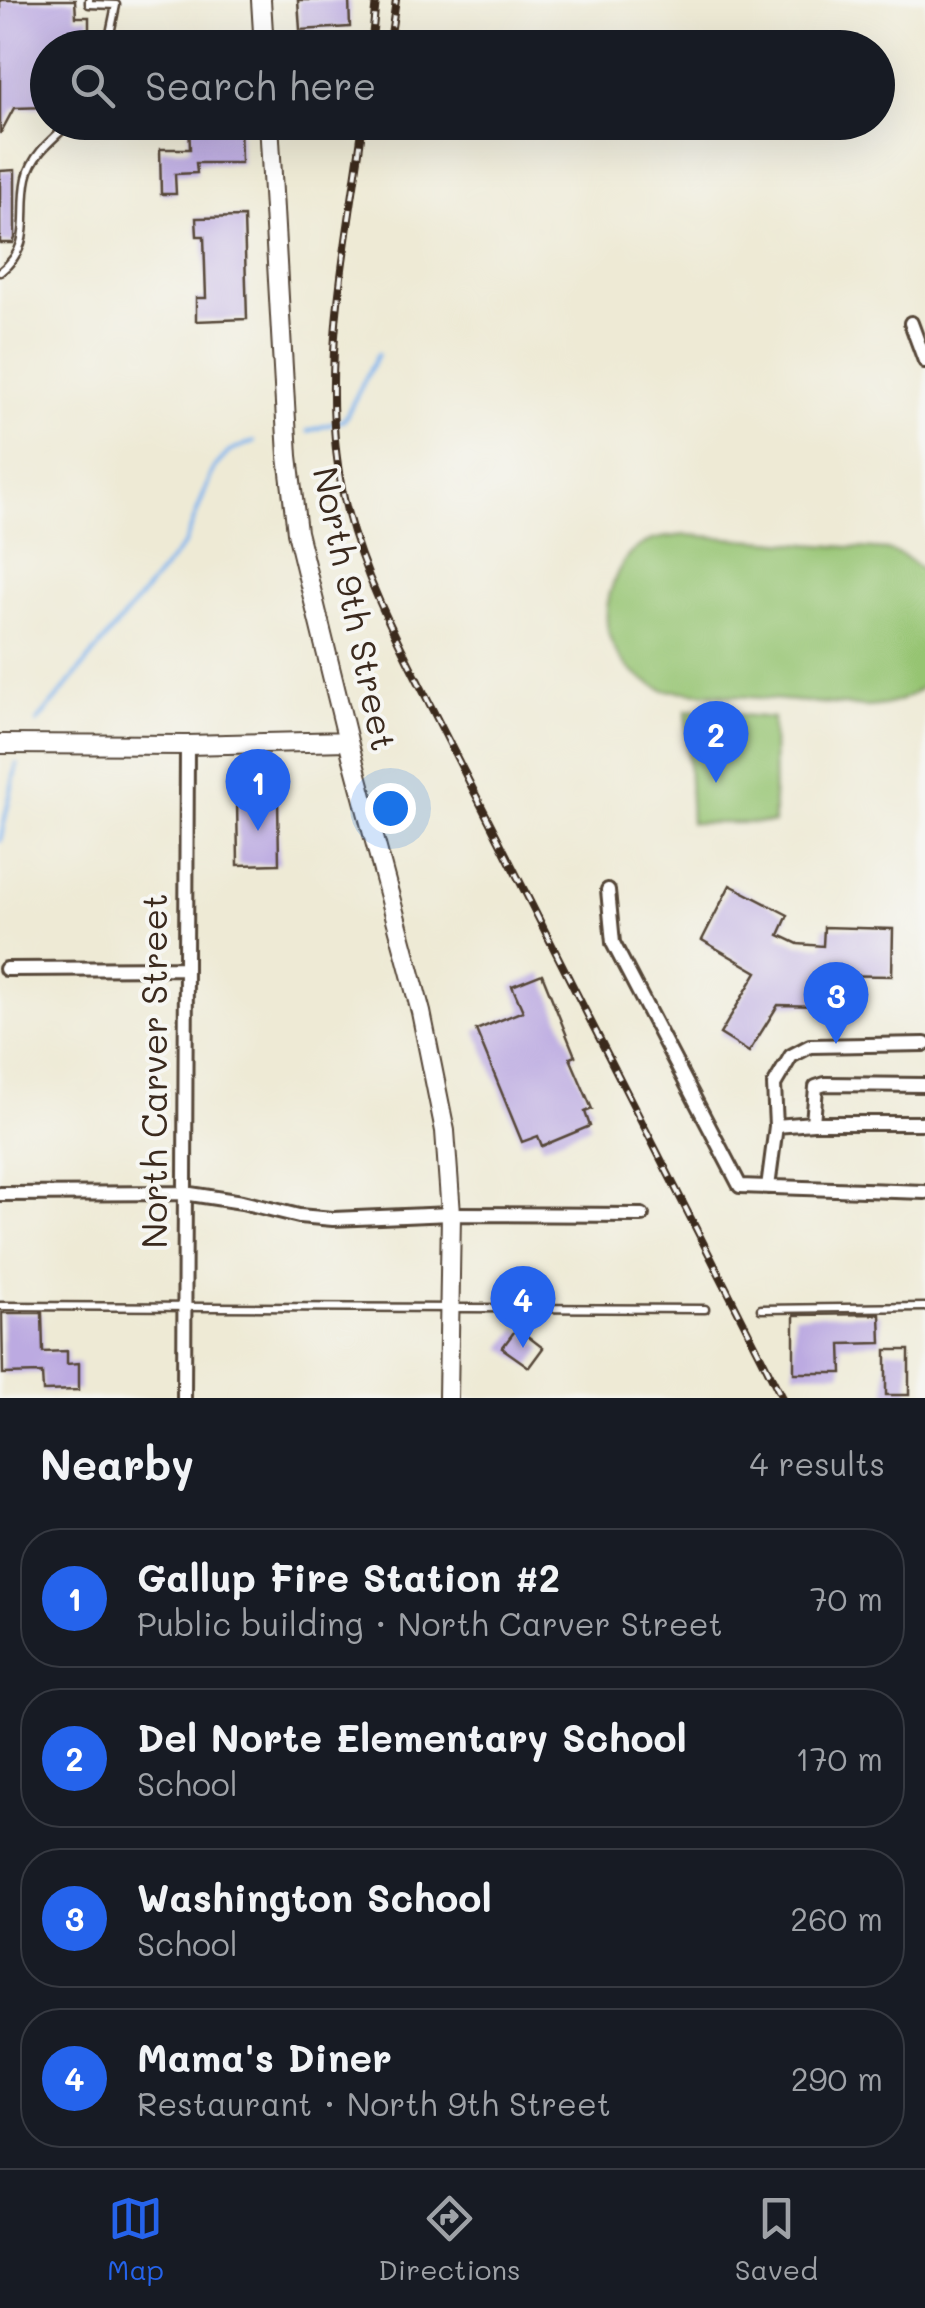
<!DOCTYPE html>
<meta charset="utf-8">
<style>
body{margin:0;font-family:Mali,sans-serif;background:#20242c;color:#f1f3f6}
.you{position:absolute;left:390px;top:808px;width:35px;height:35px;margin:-25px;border:8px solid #fff;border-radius:50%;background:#1a73e8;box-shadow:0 0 0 15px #1a73e833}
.badge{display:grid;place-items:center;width:65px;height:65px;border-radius:50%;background:#2563eb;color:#fff;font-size:32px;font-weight:700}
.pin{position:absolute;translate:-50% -82px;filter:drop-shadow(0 2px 5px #0008)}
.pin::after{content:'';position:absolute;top:52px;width:35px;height:30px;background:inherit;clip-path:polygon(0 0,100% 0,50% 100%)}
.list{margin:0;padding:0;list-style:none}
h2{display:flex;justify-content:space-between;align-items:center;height:130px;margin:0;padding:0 40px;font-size:42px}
h2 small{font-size:32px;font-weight:400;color:#9ea1a6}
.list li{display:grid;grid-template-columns:65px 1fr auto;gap:30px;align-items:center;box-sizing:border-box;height:140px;margin:0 20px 20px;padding:0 20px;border:2px solid #363941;border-radius:40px}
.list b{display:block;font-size:38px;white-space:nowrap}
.list p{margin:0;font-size:32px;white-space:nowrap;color:#9ea1a6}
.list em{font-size:32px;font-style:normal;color:#9ea1a6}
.icon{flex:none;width:55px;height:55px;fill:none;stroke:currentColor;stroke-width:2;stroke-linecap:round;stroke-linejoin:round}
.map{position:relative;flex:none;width:925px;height:1398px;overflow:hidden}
.search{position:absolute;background:#171b24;box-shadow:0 10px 40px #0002;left:30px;right:30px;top:30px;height:110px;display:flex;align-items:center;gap:25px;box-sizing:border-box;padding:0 35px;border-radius:55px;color:#9ea1a6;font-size:38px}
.sheet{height:770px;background:#171b24}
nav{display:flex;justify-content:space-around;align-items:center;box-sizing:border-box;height:140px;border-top:2px solid #363941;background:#171b24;font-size:28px;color:#9ea1a6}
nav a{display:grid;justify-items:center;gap:5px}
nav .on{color:#2563eb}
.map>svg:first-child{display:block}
.green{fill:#96c472;stroke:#687748;stroke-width:2.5}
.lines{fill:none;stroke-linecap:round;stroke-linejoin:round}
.stream{stroke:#7fb4ed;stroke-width:4}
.building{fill:#bcaae1}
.lane-casing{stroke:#564739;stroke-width:11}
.street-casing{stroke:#564739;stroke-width:18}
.secondary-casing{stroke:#564739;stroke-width:22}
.lane{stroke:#fff;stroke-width:6}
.street{stroke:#fff;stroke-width:12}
.secondary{stroke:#fff;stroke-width:18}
.rail-casing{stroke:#3b2a1e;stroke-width:8}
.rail{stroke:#f6f6f2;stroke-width:4;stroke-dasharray:11;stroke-linecap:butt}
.labels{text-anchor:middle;stroke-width:8;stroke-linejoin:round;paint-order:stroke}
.street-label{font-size:35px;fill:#3b2a1e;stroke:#f6f6f2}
</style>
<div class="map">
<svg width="925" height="1398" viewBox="0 0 925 1398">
<rect width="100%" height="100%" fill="#f6f6f2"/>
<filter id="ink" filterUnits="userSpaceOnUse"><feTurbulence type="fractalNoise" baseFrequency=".01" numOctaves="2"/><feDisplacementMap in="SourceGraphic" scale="20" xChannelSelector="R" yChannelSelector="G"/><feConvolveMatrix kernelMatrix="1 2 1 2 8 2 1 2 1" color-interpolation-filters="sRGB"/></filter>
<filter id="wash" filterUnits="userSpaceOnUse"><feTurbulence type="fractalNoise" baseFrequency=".0048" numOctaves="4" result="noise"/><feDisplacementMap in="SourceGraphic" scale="40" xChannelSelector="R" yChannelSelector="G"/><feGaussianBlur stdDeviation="2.25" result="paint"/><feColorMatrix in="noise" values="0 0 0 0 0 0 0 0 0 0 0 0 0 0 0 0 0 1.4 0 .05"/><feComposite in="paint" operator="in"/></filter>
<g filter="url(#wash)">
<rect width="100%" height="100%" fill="#eeead5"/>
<path class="green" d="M686,535L887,550L904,556L925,572V684C908,700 891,705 868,707L664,690C617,671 595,633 613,584C618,569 627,554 640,546C654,537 670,537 686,535Z
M686,710L773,718L774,823H691Z"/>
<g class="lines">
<path class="stream" d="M308,431L344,420L378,354
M37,722L185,543L214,468L229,452L254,441
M0,841L17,764"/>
</g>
<g id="blocks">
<path class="building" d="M0,0H75L76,17H89V48H48V107L14,108L0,134Z
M298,0H349L350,27L300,30Z
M240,122L241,163H196L197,173L175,174L176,194H161L160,149H190L189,123Z
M15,170V238L13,243H0V171Z
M244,217L247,319L196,321V298H206L204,236H197L196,218Z
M237,798H278L279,864L238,865Z
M730,885L788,915L779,935L798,944L823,946L824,927L893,929L892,976L822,975V1006L778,1005L749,1052L720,1034L757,972L702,940Z
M542,974L575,1056L570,1058L592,1109L585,1112L590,1126L542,1146L538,1136L522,1142L476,1030L523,1011L512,986Z
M2,1313H42L43,1352L67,1351V1364L79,1363V1390L43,1391L42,1373L3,1374Z
M880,1314L881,1343L841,1344L842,1373H794V1315Z
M517,1328L543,1348L529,1367L502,1348Z
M886,1350H909V1395H886Z"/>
</g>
</g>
<g filter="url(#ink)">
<use href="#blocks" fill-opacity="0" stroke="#564739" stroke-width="2.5"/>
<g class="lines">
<g class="lane-casing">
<path id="lane" d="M89,0V4L116,5L107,48
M0,272C35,245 19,215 27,178C32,154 54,138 71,122
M0,1306L705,1309
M761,1309L925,1307"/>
</g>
<g class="street-casing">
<path id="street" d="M911,323L925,361
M608,890L613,943L740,1186L925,1192
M6,969L186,968
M813,1123L816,1087L825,1084L925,1085
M776,1126L813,1123H925
M768,1187L776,1126L774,1085L791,1056L810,1046L925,1044
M0,1194L184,1193L242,1202L299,1216L333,1219L451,1214L642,1215
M184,1398L187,745"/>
</g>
<g class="secondary-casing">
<path id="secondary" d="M261,0L264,48
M269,122L288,456L297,532L348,741L421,1012L445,1131L451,1214L448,1398
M0,744L187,745L348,741"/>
</g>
<use href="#lane" class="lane"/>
<use href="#street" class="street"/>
<use href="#secondary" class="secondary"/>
<g class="rail-casing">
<path id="rail" d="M371,48L376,0
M389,48L396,0
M363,122C347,249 314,384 347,511C363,573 392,630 421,687L782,1398"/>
</g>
<use href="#rail" class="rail"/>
</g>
</g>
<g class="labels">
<g class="street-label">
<text transform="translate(354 609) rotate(78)" y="12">North 9th Street</text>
<text transform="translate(155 1071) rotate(-90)" y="12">North Carver Street</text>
</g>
</g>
</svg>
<div class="you"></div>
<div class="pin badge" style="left:258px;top:831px">1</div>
<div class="pin badge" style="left:716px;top:783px">2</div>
<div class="pin badge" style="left:836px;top:1044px">3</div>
<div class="pin badge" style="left:523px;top:1348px">4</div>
<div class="search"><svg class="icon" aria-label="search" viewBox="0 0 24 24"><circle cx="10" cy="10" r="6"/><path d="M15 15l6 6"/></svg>Search here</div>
</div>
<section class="sheet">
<h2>Nearby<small>4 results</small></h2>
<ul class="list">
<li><span class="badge">1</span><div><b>Gallup Fire Station #2</b><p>Public building · North Carver Street</p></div><em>70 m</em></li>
<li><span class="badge">2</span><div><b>Del Norte Elementary School</b><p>School</p></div><em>170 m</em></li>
<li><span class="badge">3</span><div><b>Washington School</b><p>School</p></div><em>260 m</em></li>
<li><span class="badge">4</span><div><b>Mama's Diner</b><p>Restaurant · North 9th Street</p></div><em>290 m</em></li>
</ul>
</section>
<nav>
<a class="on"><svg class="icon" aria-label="map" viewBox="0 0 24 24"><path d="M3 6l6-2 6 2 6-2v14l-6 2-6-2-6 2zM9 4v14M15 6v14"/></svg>Map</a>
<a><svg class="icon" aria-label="directions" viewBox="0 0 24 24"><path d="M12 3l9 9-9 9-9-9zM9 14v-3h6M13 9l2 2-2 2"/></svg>Directions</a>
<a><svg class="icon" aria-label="saved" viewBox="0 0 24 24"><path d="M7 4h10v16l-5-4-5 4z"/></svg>Saved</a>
</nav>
